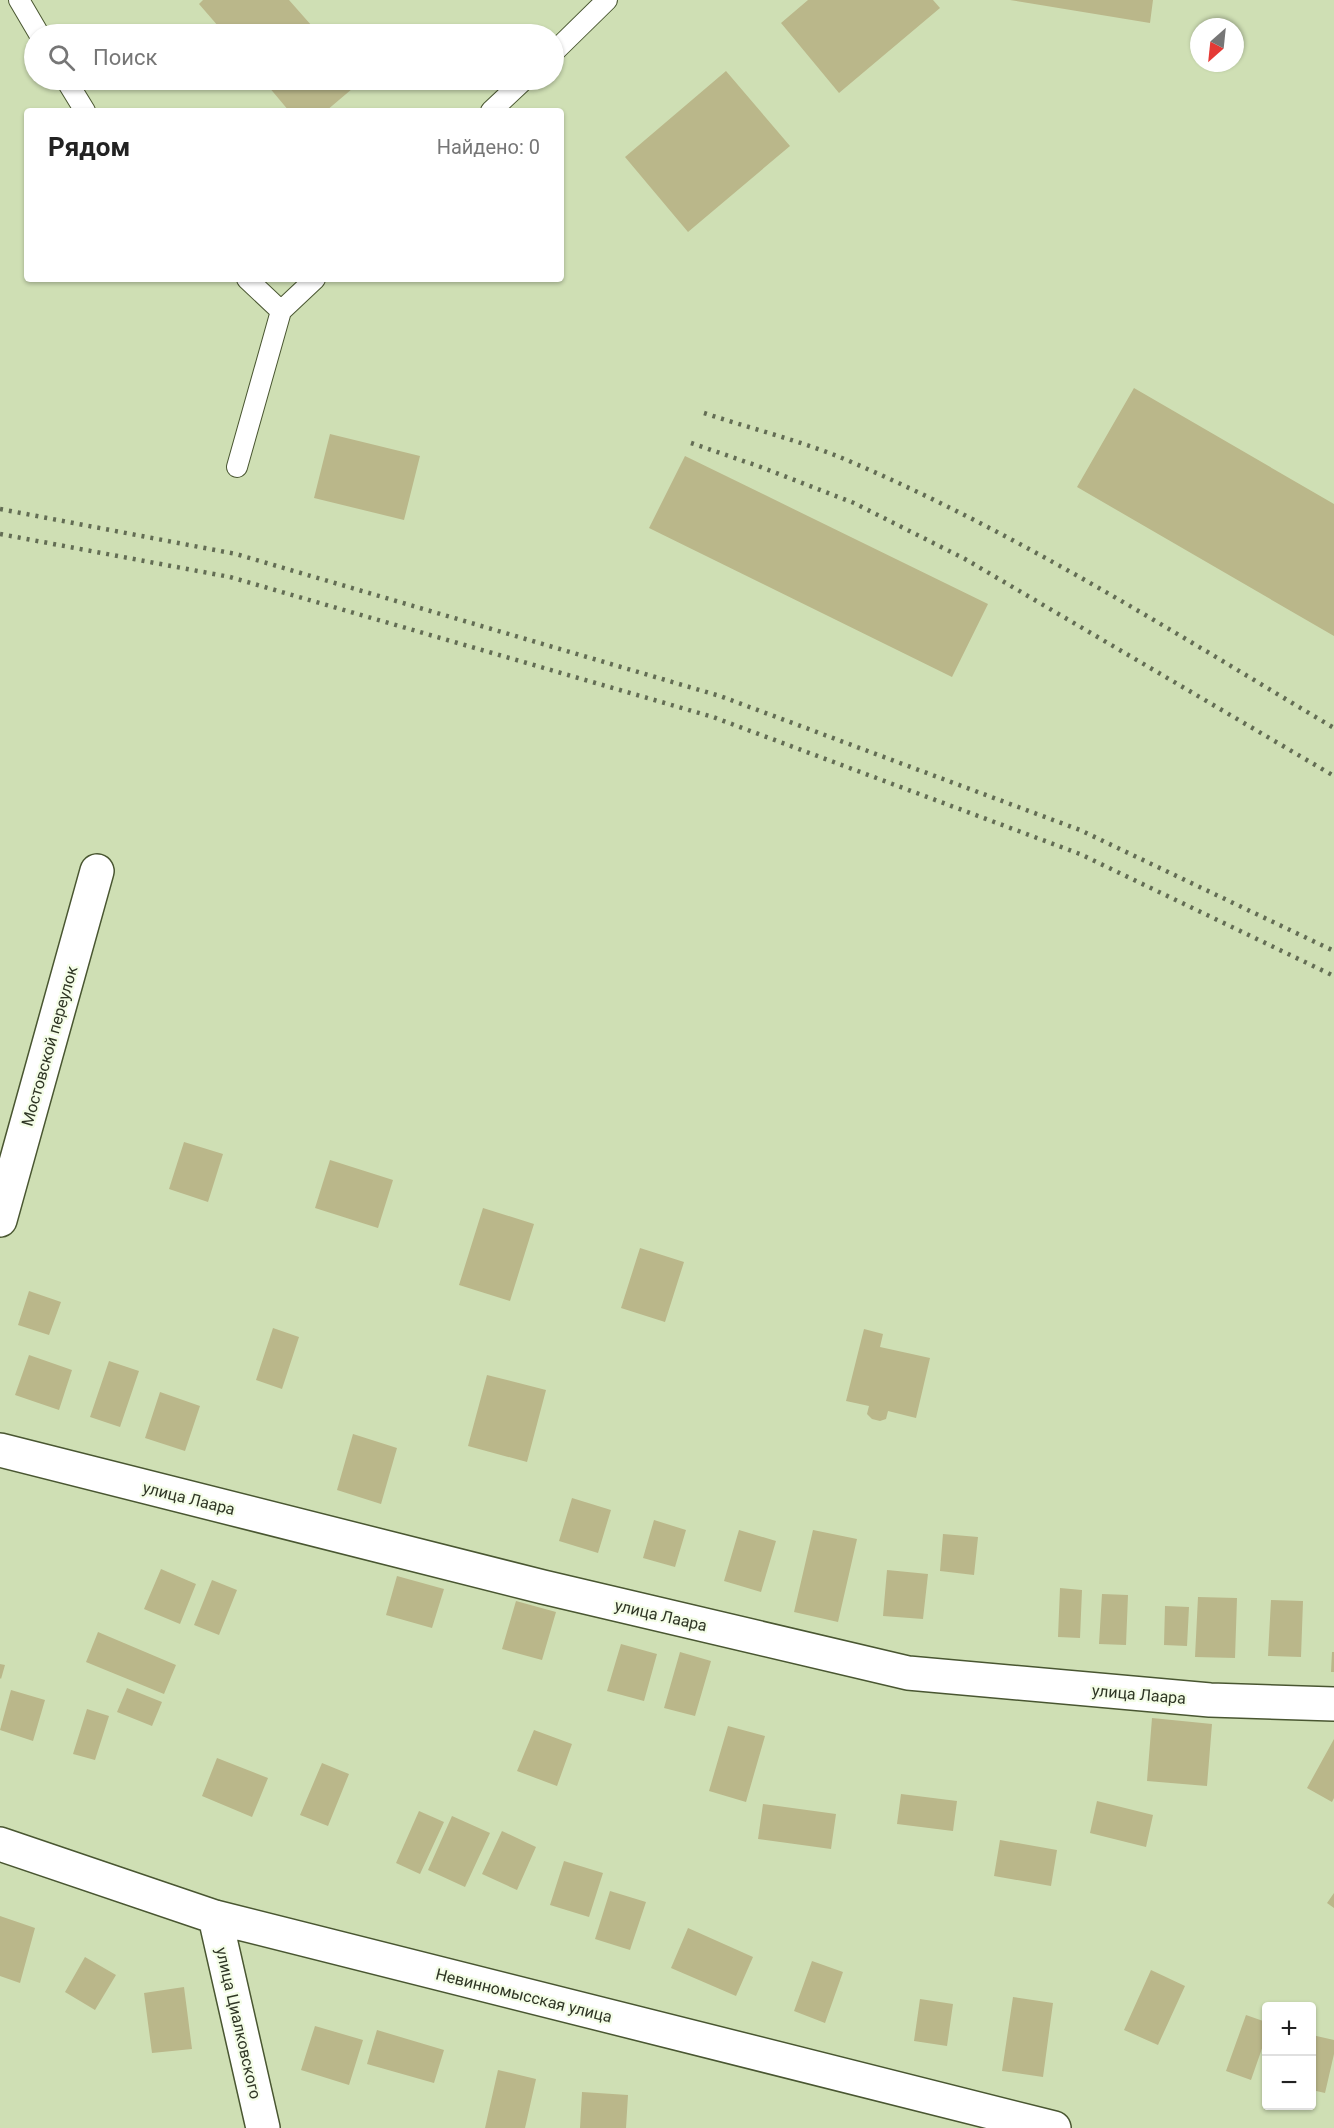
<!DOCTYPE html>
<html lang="ru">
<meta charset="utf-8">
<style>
body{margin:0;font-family:Roboto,sans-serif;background:#f2f2f2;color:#222}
.controls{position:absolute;right:18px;bottom:18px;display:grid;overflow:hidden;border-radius:6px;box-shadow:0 2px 4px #0004}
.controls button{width:54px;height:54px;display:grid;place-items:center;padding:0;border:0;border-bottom:2px solid #e0e0e0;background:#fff;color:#222;font:30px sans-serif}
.compass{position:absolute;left:1190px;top:18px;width:54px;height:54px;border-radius:50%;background:#fff;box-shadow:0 2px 4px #0004;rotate:207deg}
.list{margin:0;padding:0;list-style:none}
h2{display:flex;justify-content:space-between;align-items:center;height:78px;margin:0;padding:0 24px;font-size:26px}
h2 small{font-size:20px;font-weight:400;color:#767676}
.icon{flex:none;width:33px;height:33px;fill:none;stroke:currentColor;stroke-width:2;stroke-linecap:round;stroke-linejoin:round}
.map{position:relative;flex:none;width:1334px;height:2128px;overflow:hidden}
.search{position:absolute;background:#fff;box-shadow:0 2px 4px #0004;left:24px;top:24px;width:540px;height:66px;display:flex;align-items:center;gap:15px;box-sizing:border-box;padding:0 21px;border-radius:33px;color:#767676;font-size:22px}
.panel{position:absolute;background:#fff;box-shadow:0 2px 4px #0004;left:24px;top:108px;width:540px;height:174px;border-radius:6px}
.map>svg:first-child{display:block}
.building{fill:#bab78a}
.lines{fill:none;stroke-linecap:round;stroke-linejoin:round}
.service-casing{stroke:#495631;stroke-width:22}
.minor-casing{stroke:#495631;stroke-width:36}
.service{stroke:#fff;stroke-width:20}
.minor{stroke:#fff;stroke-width:33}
.rail{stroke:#636d54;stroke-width:4.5;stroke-dasharray:3 6;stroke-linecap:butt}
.labels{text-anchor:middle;stroke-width:4.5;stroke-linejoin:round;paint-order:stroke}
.street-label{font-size:16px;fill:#2f3625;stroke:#f4fde7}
</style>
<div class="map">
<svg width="1334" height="2128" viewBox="0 0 1334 2128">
<rect width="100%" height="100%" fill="#cfdfb4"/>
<path class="building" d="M203,0H289L319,34H225L199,4Z
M808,0H933L940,8L839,93L781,23Z
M1010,0H1153L1150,23Z
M726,71L790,146L688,232L625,157Z
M263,80H357L359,83L326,111H289Z
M1134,388L1334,504V636L1077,487Z
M330,434L420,456L404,520L314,498Z
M685,456L988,604L952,677L649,528Z
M184,1142L223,1154L208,1202L169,1189Z
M330,1160L393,1180L378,1228L315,1208Z
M483,1208L534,1224L510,1301L459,1285Z
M640,1248L684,1262L665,1322L621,1308Z
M29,1291L61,1302L49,1335L18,1325Z
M273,1328L299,1337L282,1389L256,1380Z
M864,1329L883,1334L880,1347L930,1358L916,1418L888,1411L886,1419L880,1421L872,1419L867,1414L869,1406L846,1401Z
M29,1355L72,1370L59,1410L15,1395Z
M109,1361L139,1371L120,1427L90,1417Z
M487,1375L546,1390L527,1462L468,1446Z
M160,1392L200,1406L185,1451L145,1438Z
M353,1434L397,1448L381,1504L337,1490Z
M572,1498L611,1510L598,1553L559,1541Z
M654,1520L686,1530L675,1567L643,1558Z
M739,1530L776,1541L761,1592L724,1581Z
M813,1530L857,1539L838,1622L794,1612Z
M943,1534L978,1537L974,1575L940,1571Z
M161,1569L196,1584L180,1624L144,1609Z
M887,1570L928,1574L923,1619L883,1616Z
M397,1576L444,1589L432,1628L386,1615Z
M212,1580L237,1590L219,1635L194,1625Z
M1060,1588L1082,1590L1080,1638L1058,1637Z
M1102,1594L1128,1595L1126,1645L1099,1644Z
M1198,1597L1237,1598L1235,1658L1195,1657Z
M1271,1600L1303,1601L1301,1657L1268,1656Z
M516,1601L556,1612L542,1660L502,1649Z
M1165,1606L1189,1607L1187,1646L1164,1645Z
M98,1632L176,1665L164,1694L86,1662Z
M621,1644L657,1654L644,1701L607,1691Z
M680,1652L711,1661L695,1716L664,1708Z
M1332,1652H1334V1672H1331Z
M0,1664L5,1665L1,1679L0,1678Z
M127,1688L162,1702L152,1726L117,1712Z
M11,1690L45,1700L33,1741L0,1730Z
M87,1709L109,1716L95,1760L73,1754Z
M1152,1718L1212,1724L1207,1786L1147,1781Z
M728,1726L765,1736L746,1802L709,1791Z
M534,1730L572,1744L557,1786L517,1771Z
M1334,1739V1798L1332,1802L1307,1788Z
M217,1758L268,1778L252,1817L202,1796Z
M322,1763L349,1774L328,1826L300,1815Z
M901,1794L957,1801L953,1831L897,1824Z
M1097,1801L1153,1815L1146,1847L1090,1833Z
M763,1804L836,1814L831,1849L758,1839Z
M419,1811L444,1822L420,1874L396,1863Z
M452,1816L490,1833L465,1887L428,1870Z
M502,1831L536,1847L517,1890L482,1874Z
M1000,1840L1057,1850L1051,1886L994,1876Z
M564,1861L603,1873L589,1917L550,1905Z
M610,1891L646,1902L630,1950L595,1939Z
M1334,1893V1908L1327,1903Z
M0,1916L35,1928L20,1983L0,1976Z
M688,1928L753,1957L736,1996L671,1968Z
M85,1957L116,1975L95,2010L65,1992Z
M812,1961L843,1972L825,2023L794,2011Z
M1151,1970L1185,1986L1158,2045L1124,2030Z
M184,1987L192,2049L152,2053L144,1993Z
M1013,1997L1053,2003L1043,2077L1002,2071Z
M920,1999L953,2004L947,2046L914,2041Z
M1246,2015L1266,2022V2037L1251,2080L1226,2071Z
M315,2026L363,2040L349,2085L301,2070Z
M377,2030L444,2050L434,2083L367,2064Z
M1312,2035L1334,2040V2054L1325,2093L1312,2090Z
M498,2070L536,2079L525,2128H485Z
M582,2092L628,2095L626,2128H580Z"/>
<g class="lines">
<g class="service-casing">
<path id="service" d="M19,0L39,34
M554,52L607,0
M66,80L85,111
M491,111L524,80
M247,279L281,311
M237,467L281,311L315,279"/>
</g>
<g class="minor-casing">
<path id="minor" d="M0,1220L97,871
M0,1450L543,1587L908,1673L1210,1700L1334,1704
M0,1844L215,1917L1054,2128
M215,1917L263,2128"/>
</g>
<use href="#service" class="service"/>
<use href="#minor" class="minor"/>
<path class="rail" d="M704,413C749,428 798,440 842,458C1015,531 1173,632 1334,728
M691,443L758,466L854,503L965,559L1334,776
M0,509L236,554L720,696L1080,830L1334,951
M0,534L230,577L713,717L1080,854L1334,976"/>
</g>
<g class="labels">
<g class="street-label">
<text transform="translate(49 1046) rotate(-74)" y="6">Мостовской переулок</text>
<text transform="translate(189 1498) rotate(14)" y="6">улица Лаара</text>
<text transform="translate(661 1615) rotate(13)" y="6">улица Лаара</text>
<text transform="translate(1139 1694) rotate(5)" y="6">улица Лаара</text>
<text transform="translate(524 1995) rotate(14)" y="6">Невинномысская улица</text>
<text transform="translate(239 2023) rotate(77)" y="6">улица Циалковского</text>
</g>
</g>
</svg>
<div class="controls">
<button>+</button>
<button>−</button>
</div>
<svg class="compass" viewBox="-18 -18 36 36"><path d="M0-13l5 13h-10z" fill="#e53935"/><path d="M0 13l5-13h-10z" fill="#767676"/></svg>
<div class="search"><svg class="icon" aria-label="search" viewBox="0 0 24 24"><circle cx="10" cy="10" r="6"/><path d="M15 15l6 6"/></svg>Поиск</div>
<section class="panel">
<h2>Рядом<small>Найдено: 0</small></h2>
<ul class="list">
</ul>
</section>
</div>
